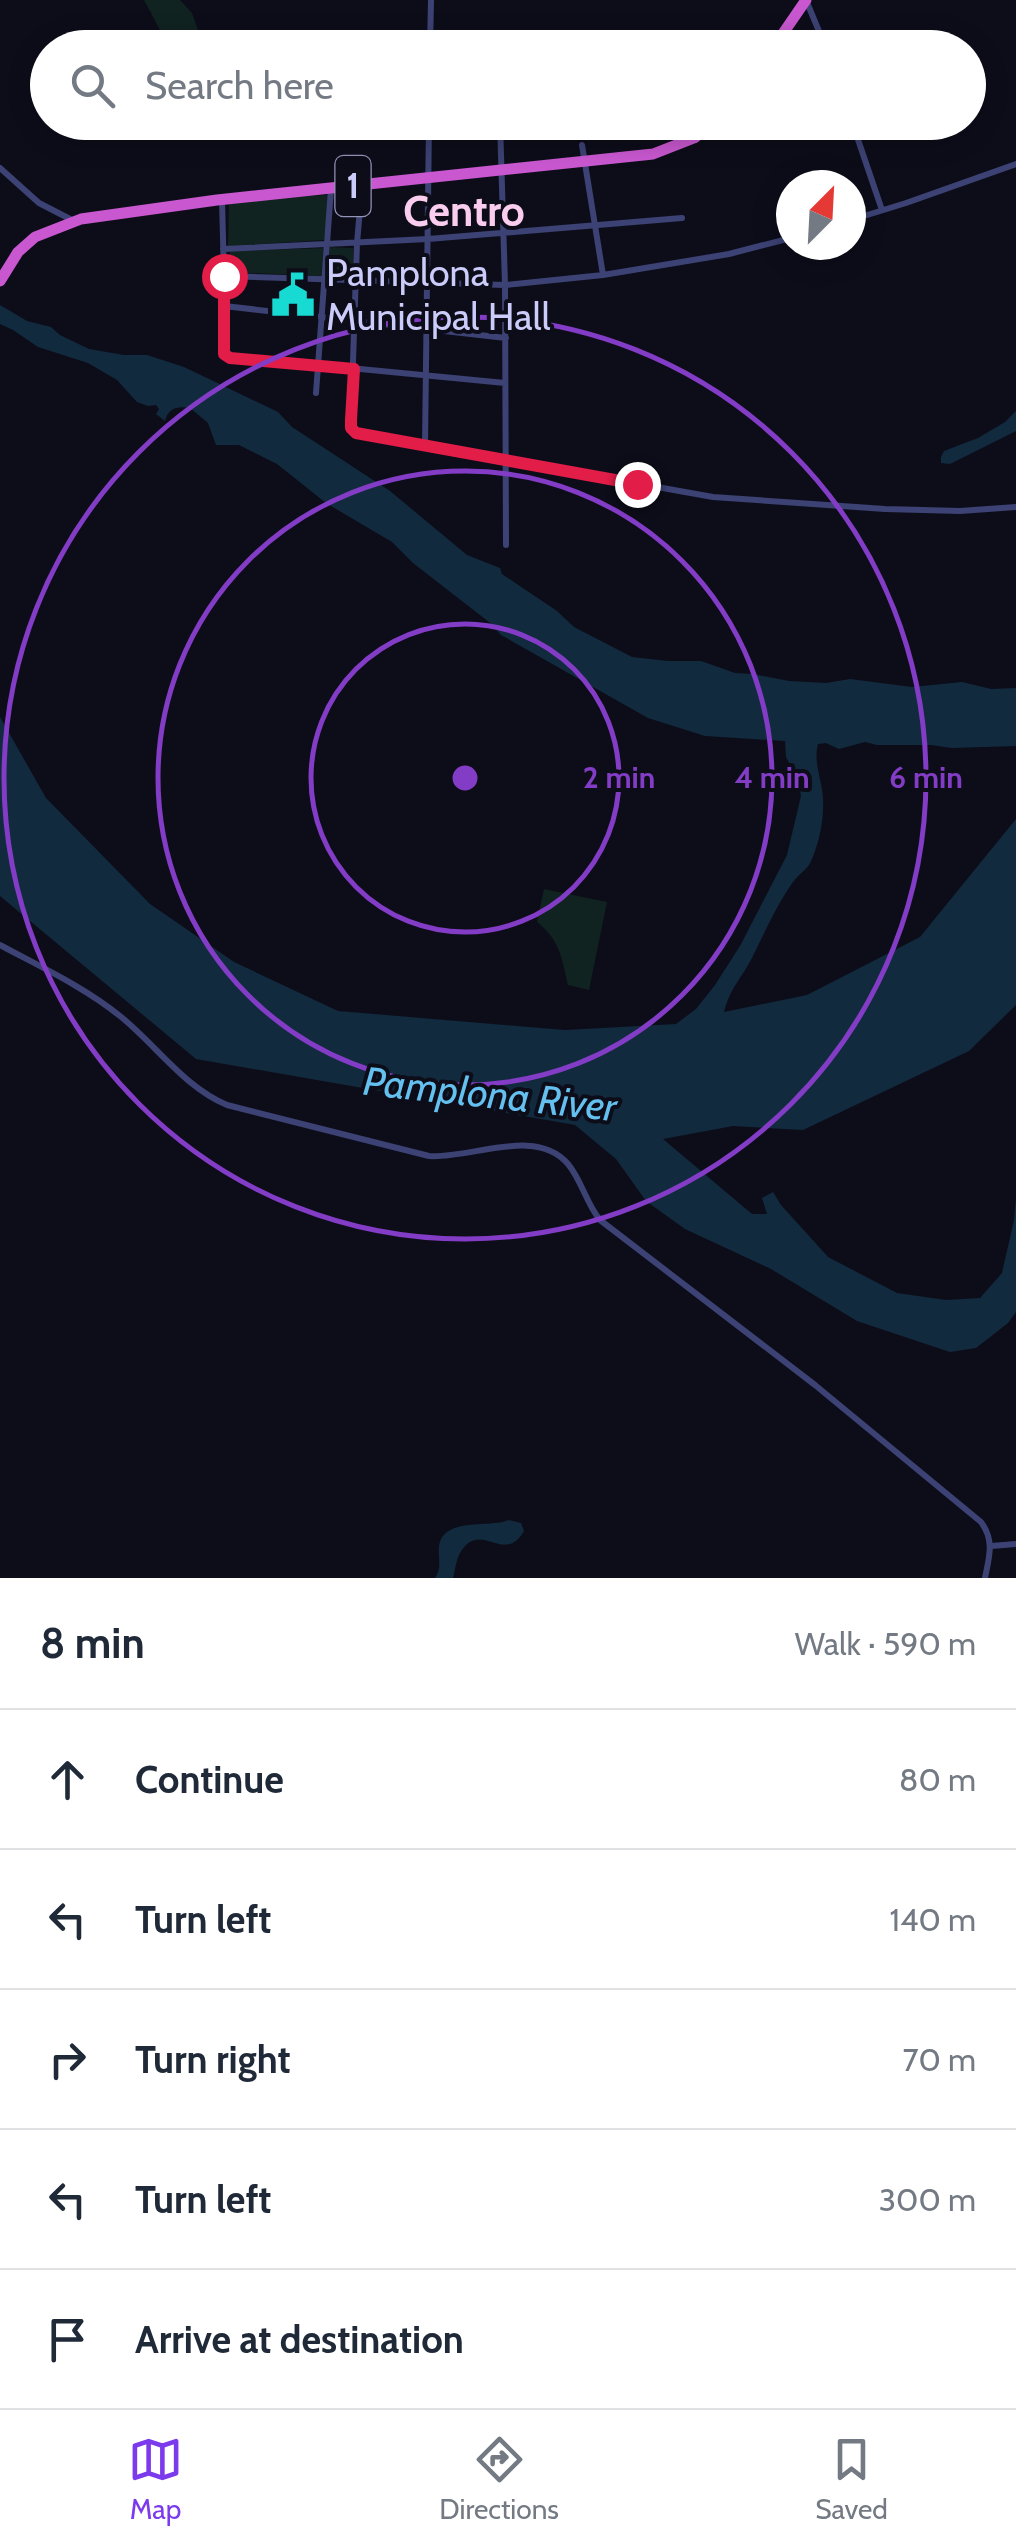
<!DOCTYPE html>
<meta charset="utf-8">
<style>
body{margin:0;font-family:Cabin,sans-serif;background:#f2f2f3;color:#1f2937}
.compass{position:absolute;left:776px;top:170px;width:90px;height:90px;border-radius:50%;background:#fff;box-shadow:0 5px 25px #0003;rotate:24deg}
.stop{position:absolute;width:30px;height:30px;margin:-22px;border:8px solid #e11d48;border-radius:50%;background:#fff}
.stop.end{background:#e11d48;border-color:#fff;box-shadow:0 2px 10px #0008}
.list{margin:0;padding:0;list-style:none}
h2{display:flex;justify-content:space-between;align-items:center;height:130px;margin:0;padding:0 40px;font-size:42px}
h2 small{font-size:32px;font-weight:400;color:#747a83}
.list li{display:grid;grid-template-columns:65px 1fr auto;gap:30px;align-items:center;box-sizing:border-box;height:140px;padding:0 40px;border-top:2px solid #e0e1e3}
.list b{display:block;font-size:38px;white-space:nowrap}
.list em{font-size:32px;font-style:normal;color:#747a83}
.icon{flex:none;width:55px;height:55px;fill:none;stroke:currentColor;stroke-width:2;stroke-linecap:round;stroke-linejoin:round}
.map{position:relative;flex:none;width:1016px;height:1578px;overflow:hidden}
.search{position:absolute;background:#fff;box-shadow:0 5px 25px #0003;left:30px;right:30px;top:30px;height:110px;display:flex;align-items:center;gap:25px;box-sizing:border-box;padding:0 35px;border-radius:55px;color:#747a83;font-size:38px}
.sheet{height:830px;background:#fff}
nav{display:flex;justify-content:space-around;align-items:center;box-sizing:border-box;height:140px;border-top:2px solid #e0e1e3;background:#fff;font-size:28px;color:#747a83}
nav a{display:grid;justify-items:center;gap:5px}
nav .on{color:#7c3aed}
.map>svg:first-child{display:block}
.green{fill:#102320}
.water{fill:#122a3e}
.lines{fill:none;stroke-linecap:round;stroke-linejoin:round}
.minor{stroke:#3c4274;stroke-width:6}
.trunk{stroke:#c958d0;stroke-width:11}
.route{stroke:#e11d48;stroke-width:12}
.ring{fill:none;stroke:#833cc5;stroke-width:5}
.labels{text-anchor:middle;stroke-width:8;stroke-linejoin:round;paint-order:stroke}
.shield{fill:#0d0d1a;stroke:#9293b7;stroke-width:2.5}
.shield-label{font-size:35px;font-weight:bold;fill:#cbccfa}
.poi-label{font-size:38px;fill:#cbccfa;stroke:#0d0d1a;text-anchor:start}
.water-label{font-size:40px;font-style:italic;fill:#64c1ef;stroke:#0d0d1a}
.quarter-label{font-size:42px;font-weight:bold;fill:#facdef;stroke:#0d0d1a}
.centre{fill:#833cc5;stroke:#0d0d1a;stroke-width:5}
.ring-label{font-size:30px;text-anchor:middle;font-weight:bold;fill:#833cc5;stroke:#0d0d1a;stroke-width:8;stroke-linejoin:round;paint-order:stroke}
</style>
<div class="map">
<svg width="1016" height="1578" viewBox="0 0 1016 1578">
<rect width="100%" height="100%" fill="#0d0d1a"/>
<path class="green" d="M144,0H180L192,13L204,47H169Z
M331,195L324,240L228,246L229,202L260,197Z
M330,247L353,248V276L329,275Z
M325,248L321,276L230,272V251Z
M544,889L607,902L589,990L568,985C562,959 560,940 537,922Z"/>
<path class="water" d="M0,305L27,321L51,327L60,335L89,349L124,355H147L184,367L278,412L292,427L390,491L467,555L500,568L502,574L557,611L574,627L632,657L668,661H701L735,673L753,674L789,681L826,683L850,679L912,687L962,682L991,689L1016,688V746L952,748L931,745H877L865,742L839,749L826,743L818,744C813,762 822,780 823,798C824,818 820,840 812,859C808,870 799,873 793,882C776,906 765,932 752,958C741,979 730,988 724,1012L807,995L920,937L1016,819V1005L969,1051L803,1130L733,1126L663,1139L752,1214H767L762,1198L773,1192L781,1205L828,1257L897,1293L946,1300L980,1298L1002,1273L1014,1220L1016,1198V1312L1008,1323L976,1348L950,1352L857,1321L771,1269L685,1229L646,1201L616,1159L575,1125L196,1059L0,896V717L46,798L150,904L234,962L338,1011L565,1030L676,1024L696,1009L715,985L740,946L787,855L801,796L798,779L786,757L785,741L705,736L648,718L501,635L489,622L413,563L392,542L326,503L277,464L239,445H216L208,423L190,408C179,406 168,407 165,421L156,414L159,409L156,405L148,406L137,402L117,380L88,363L38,347L13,330L0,324Z
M1016,411V431L950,464L941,463V457L944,451L978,438L1005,422Z
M509,1520L521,1523L524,1531C504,1566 480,1518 460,1553C456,1560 455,1571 453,1578H435C444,1566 435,1552 441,1539C453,1518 490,1528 509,1520Z"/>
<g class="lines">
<path class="minor" d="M806,0L826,48
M430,48L431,0
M500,122L505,285L506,545
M580,122V123
M852,122L882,210
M338,128L418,122
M582,145L603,275
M0,168L39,203L74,221
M362,186L357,243L351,421V428L355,433L713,497L885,509L960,511L1016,507
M222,200L224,276L223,351L226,356L505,383
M851,220L906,203L1016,164
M223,249L428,239L682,218
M224,276L505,285L603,275L729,254L791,238
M224,306L506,338
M316,393L331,189
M425,445L429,122
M0,945C41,967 84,987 120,1016C156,1045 184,1087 227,1105L429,1156C471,1159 536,1126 568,1164C582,1181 586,1203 600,1220L815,1385L981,1522C995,1541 989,1557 985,1578
M991,1546L1016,1544"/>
<path class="trunk" d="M773,48L806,0
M0,281L18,252L35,237L81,219L217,200L653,154L694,138L716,122"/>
</g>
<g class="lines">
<path class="route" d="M224,276V354L230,358L354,369L351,420V428L356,433L637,484"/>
</g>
<g class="ring">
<circle cx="465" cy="778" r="154"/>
<circle cx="465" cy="778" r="307"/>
<circle cx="465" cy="778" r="461"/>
</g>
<defs>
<g id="civic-bare" transform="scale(3.45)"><path d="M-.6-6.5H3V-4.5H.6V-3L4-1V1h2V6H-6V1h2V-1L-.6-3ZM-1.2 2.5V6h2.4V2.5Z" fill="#17dad3" stroke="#0d0d1a" stroke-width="2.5" paint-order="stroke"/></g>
</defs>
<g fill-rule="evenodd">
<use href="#civic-bare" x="293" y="295"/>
</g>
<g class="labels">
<rect class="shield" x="335.5" y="156" width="35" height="60" rx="8"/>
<g class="shield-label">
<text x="353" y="198">1</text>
</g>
<g class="poi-label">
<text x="326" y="286">Pamplona<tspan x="326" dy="44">Municipal Hall</tspan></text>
</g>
<g class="water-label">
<text transform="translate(490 1094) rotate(6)" y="14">Pamplona River</text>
</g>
<g class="quarter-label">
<text x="464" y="226">Centro</text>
</g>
</g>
<circle cx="465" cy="778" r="15" class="centre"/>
<g class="ring-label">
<text x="619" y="788">2 min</text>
<text x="772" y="788">4 min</text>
<text x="926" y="788">6 min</text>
</g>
</svg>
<svg class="compass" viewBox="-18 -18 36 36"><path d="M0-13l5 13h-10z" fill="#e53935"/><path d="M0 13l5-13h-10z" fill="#747a83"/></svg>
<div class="stop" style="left:224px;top:276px"></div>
<div class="stop end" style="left:637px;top:484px"></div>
<div class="search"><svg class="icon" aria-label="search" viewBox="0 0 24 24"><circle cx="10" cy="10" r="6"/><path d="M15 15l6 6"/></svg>Search here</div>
</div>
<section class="sheet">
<h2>8 min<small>Walk · 590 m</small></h2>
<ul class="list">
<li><svg class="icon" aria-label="ahead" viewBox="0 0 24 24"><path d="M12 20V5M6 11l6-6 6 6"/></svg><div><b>Continue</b></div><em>80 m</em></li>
<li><svg class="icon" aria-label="left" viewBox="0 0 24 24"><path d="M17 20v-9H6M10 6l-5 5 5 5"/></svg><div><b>Turn left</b></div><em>140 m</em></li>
<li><svg class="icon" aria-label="right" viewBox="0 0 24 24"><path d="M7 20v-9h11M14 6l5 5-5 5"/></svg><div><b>Turn right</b></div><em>70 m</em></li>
<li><svg class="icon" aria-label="left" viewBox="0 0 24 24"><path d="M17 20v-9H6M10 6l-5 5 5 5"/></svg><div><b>Turn left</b></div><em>300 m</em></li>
<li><svg class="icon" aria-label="arrive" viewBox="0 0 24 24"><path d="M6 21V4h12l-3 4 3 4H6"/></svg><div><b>Arrive at destination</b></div></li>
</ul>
</section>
<nav>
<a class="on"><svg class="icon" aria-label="map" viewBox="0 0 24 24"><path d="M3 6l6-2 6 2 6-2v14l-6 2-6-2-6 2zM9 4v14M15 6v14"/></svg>Map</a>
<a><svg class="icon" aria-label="directions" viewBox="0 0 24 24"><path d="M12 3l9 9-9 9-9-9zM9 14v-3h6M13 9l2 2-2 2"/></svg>Directions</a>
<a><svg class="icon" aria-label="saved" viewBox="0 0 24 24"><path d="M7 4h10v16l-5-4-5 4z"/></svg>Saved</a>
</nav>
